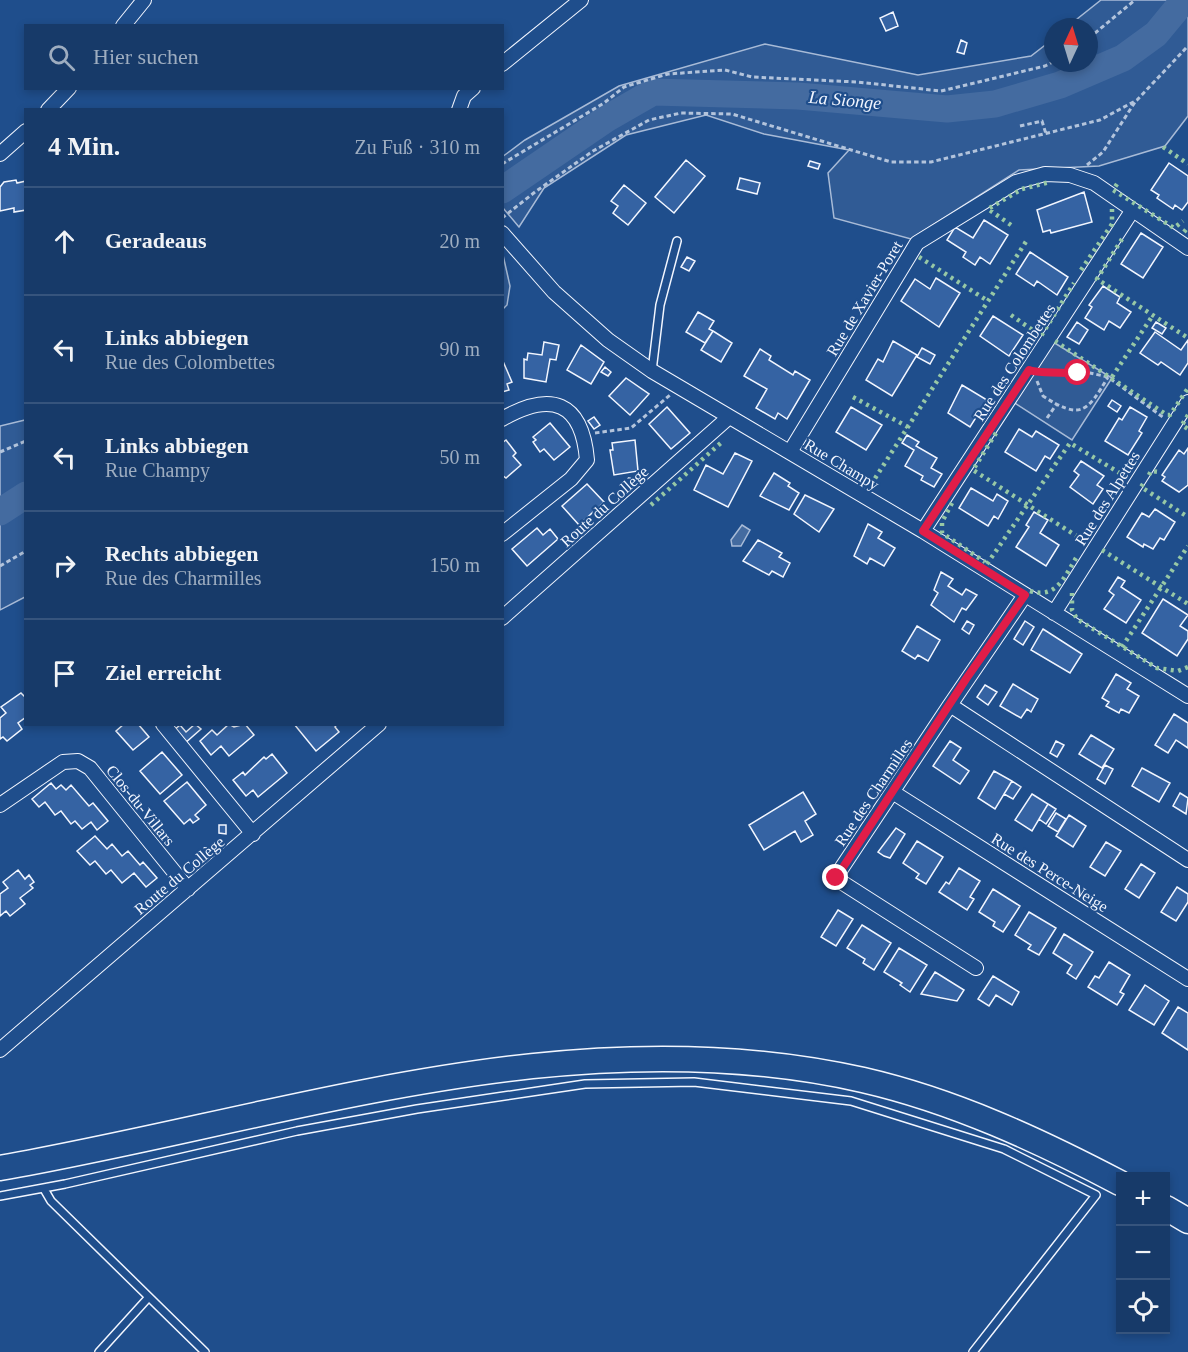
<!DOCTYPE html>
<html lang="de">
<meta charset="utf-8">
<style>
body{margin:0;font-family:Georgia,serif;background:#20416f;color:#f1f3f6}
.controls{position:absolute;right:18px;bottom:18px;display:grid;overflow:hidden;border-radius:0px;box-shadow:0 3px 9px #0003}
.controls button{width:54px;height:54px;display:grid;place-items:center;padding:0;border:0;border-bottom:2px solid #36547d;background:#173a69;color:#f1f3f6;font:30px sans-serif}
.compass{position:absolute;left:1044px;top:18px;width:54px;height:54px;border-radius:50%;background:#173a69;box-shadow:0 3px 9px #0003;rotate:4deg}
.stop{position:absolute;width:18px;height:18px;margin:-14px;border:4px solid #e11d48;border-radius:50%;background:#fff}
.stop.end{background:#e11d48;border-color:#fff;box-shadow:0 2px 6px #0008}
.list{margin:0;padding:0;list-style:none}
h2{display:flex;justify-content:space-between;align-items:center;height:78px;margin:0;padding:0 24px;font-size:26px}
h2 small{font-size:20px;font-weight:400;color:#9eadc0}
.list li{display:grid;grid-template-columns:39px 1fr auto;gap:18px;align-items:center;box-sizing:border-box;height:108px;padding:0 24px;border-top:2px solid #36547d}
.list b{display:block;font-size:22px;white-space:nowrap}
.list p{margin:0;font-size:20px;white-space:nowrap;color:#9eadc0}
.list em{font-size:20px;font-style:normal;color:#9eadc0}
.icon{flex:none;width:33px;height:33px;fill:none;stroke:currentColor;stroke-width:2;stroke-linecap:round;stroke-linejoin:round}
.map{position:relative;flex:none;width:1188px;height:1352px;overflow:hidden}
.search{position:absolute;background:#173a69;box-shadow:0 3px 9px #0003;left:24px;top:24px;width:480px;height:66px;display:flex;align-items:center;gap:15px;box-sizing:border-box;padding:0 21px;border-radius:0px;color:#9eadc0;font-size:22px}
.panel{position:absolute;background:#173a69;box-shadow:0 3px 9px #0003;left:24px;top:108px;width:480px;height:618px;border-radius:0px}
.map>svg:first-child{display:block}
.green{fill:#305b95;stroke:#a8bbd7;stroke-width:1.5}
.water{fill:#446ba0;stroke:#a8bbd7;stroke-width:1.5}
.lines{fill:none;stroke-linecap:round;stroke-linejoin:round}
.river{stroke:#446ba0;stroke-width:27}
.building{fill:#3563a3;stroke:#f2f6ff;stroke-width:1.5}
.lane-casing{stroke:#f2f6ff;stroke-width:10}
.street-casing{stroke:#f2f6ff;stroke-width:16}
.highway-casing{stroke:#f2f6ff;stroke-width:27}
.path{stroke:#b3c4dc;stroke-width:3;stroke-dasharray:4.5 3;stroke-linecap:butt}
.lane{stroke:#1f4e8c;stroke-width:7}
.street{stroke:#1f4e8c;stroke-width:14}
.highway{stroke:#1f4e8c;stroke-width:24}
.hedge{stroke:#97c8a6;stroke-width:4.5;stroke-dasharray:3 4.5;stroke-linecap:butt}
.route{stroke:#e11d48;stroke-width:8}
.labels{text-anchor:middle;stroke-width:4.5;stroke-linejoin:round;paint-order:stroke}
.street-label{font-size:16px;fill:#f2f6ff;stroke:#1f4e8c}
.water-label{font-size:18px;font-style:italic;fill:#f2f6ff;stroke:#1f4e8c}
</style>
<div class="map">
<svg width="1188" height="1352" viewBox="0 0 1188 1352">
<rect width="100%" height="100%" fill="#1f4e8c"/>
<path class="green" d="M1101,0H1188V116L1165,146L1099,166L1019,170L911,239L834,218L828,173L849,150L764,134L706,115L626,135L544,188L519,227L503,208L502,157L525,140L619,86L765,44L918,75L1031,56L1053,39V63H1089V27H1067Z
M503,255L510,286L507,305L503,309Z
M1053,342L1112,378L1072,440L1013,402Z
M25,420V597L0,610V426Z"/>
<path class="water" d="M742,525L750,530L741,546H732L731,540Z"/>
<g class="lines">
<path class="river" d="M502,190L606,119L653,92L798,96L947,109L995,104L1060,85L1123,58L1156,34L1184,0
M0,512L26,495"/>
</g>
<path class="building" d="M893,12L898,26L886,31L880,18Z
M961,40L967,43L964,54L957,52Z
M686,160L705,176L674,213L655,197Z
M810,161L820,164L818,169L808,166Z
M1169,163L1188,176V202L1182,210L1175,205L1173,209L1157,198L1159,195L1151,190Z
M740,178L760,183L757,194L737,189Z
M16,180L17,183L26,181V210L14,212V208L0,211V187L4,182Z
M624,185L646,203L628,225L613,213L618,206L611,201Z
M1084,192L1092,222L1051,233L1050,230L1043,232L1037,210Z
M984,220L1008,235L990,264L980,257L975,265L963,257L966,252L947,240L955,227L973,238Z
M1141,233L1163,247L1143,278L1121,264Z
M1030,252L1068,277L1057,295L1037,281L1034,286L1016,274Z
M687,257L695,261L689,271L681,267Z
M936,278L960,293L939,327L901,301L915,279L930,289Z
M1103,286L1120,297L1117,303L1131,312L1120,328L1109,321L1104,330L1085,318L1092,307L1089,305Z
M698,312L714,321L709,329L713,331L705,343L686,332Z
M993,316L1023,335L1009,356L980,336Z
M1077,322L1088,330L1079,344L1067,337Z
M1156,322L1166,328L1162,334L1152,328Z
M713,331L732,343L721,362L701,350Z
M1155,332L1181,350L1188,340V363L1180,375L1161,362L1158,365L1140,353Z
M893,341L917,355L892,396L866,380L878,359L883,362Z
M544,342L559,345L556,360L550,359L546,382L524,378V359L527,360L528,353L542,355Z
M581,345L604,362L591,384L567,370Z
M922,348L935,355L930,364L917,357Z
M760,349L771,356L769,360L793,375L795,371L810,380L787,419L778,413L775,419L756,408L767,389L744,376Z
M502,359L512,382L507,384L509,390L502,392Z
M605,367L611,372L608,376L601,372Z
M626,378L649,394L630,415L609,396Z
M962,385L987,400L970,427L948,413Z
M1112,400L1121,406L1117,412L1108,406Z
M667,407L690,433L671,449L649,424Z
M851,407L882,425L866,450L836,432Z
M1130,407L1147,417L1139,431L1142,433L1128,455L1105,441L1119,418L1122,420Z
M594,417L600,425L594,429L588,421Z
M550,423L570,447L554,460L544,449L540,452L533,442L536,440L533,437Z
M1019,429L1032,437L1036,431L1059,445L1050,459L1045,456L1036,471L1005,452Z
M907,435L919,442L916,446L937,458L931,468L942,474L934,487L921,480L923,476L905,466L914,450L902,443Z
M506,440L516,453L513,456L521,465L506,478L502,475V443Z
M635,440L638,471L614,475L610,450H613L612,443Z
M1188,448V485L1179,492L1162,481L1165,477L1162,475L1179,450L1184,454Z
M735,453L752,461L728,507L694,490L706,465L723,474Z
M1081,461L1104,476L1097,485L1103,489L1093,504L1070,487L1079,475L1074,471Z
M774,473L790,483L788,486L799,493L789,510L760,496Z
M587,484L604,502L579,525L562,506Z
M971,488L993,501L997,494L1008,501L998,519L994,516L988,526L959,508Z
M805,495L834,509L819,532L794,514Z
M1155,509L1175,522L1164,540L1160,538L1153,549L1144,544L1143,547L1127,537L1142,513L1149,517Z
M1034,512L1048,520L1040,533L1059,545L1046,566L1016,547L1029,527L1026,525Z
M868,524L882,532L878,538L895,548L884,566L870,558L867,564L854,556Z
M537,528L543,535L550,529L558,539L527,566L512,549Z
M758,540L782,553L779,557L790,563L783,577L772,571L769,575L743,561Z
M941,572L953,579L948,586L962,595L966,589L977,595L966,610L962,608L954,622L931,605L938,593L934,590Z
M1118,577L1125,581L1121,587L1141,600L1126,623L1104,609L1114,595L1109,591Z
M1163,599L1188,615L1180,626L1188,631V639L1177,656L1142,633Z
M967,621L974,625L969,634L962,629Z
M1025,621L1034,627L1023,645L1014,639Z
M917,626L940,640L928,661L918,655L915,659L902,651Z
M1043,629L1082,654L1070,673L1031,650Z
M1116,674L1131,683L1127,689L1139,696L1129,713L1121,709L1119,713L1106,706L1109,702L1102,698Z
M1013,684L1038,699L1031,712L1027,709L1021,718L1000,706Z
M985,685L997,692L988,705L977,697Z
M21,693L26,698V717L18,723L22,729L7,741L3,737L0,739V718L6,713L1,707Z
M1174,714L1188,723V748L1176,740L1168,753L1155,745Z
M124,724H138L149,737L133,750L116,731Z
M195,724L201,729L184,744L173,731L180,725L186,732Z
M229,724L234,727L245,724L254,735L229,756L221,746L211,755L200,741L212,730L217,735Z
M294,724H337L335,727L339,732L316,751Z
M1091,735L1114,749L1102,768L1079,754Z
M950,741L961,748L953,760L969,771L960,784L933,766Z
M1056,741L1064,745L1057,757L1050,753Z
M162,752L182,775L160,794L140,771Z
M272,754L287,773L258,797L253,790L246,796L233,780L243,772L245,775L264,757L266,759Z
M1105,765L1113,769L1105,784L1097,779Z
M1142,768L1170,783L1159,802L1132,786Z
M994,771L1012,781L995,809L978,798Z
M1012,781L1021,787L1013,799L1004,794Z
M187,782L206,805L195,815L199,819L193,823L190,819L184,824L164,801Z
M51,783L56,789L61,785L66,790L71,785L89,806L93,803L108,821L97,830L91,822L82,829L75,821L71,824L61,811L55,815L45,802L39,807L32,799Z
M803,792L816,814L805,821L813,835L801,842L795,831L764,850L749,825Z
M1180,793L1188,798L1186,814L1173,806Z
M1032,794L1048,804L1032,831L1015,820Z
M1048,804L1056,809L1046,824L1039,819Z
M1056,813L1066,819L1058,832L1048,826Z
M1069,815L1086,826L1073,847L1056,836Z
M219,825H226V834L219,833Z
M896,828L905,834L890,858L884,856L878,852Z
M95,836L107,849L112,844L122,856L128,851L140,865L143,862L157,878L146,887L134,873L122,883L111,870L106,874L95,861L90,865L77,851Z
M917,841L943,857L926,884L916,878L919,874L903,863Z
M1106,842L1121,851L1105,876L1090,867Z
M1141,864L1155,873L1139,898L1125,889Z
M959,868L980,881L970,897L974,899L967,910L939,892L946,882L949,884Z
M18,870L25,879L29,875L34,882L30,885L33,888L20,898L25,904L10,916L6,911L0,916V894L8,888L3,882Z
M1177,887L1188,894V902L1176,921L1161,912Z
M993,889L1020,906L1003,932L993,926L995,922L979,912Z
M838,910L853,919L836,946L821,937Z
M1029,912L1056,928L1039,955L1028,949L1031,945L1015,935Z
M862,925L891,943L874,970L863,963L865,959L847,948Z
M1064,934L1093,952L1076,979L1067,973L1072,965L1053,953Z
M899,948L927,965L910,992L900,985L902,983L884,972Z
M1109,962L1130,975L1120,992L1124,994L1117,1005L1088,987L1095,976L1099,978Z
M935,972L964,990L957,1001L921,994Z
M993,976L1019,992L1012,1005L996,995L989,1006L978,999Z
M1145,985L1169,1001L1154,1025L1129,1010Z
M1178,1007L1188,1013V1050L1162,1033Z"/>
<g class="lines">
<g class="lane-casing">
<path id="lane" d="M652,371L660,305L677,241
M44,1189L51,1201L205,1352
M0,1196L65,1184L297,1131L417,1109L585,1084L694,1082L851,1101L1004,1149L1096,1195L973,1352
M99,1352L148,1298"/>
</g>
<g class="street-casing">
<path id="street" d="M123,26L144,0
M502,64L581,0
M48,110L69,88
M459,110L464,96L473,88
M0,154L26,131
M502,233L554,292L608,340L652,371L923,531L1188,696
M502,419C551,391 582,401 587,460L571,479L502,534
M790,452L917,243L1016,182L1045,174L1070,175L1094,183L1188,248
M923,531L1132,211
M1025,595L950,705L1188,860
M1054,613L1188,402
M502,618L728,418
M950,705L835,878L976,968
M163,724L253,834
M894,793L1188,979
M0,805L63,762L78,761L90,768L188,889
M0,1050L379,724"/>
</g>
<g class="highway-casing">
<path id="highway" d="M0,1168C285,1118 571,1014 863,1080C954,1101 1038,1140 1120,1183
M1166,1208L1188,1221"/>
</g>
<path class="path" d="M1089,38L1135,0
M1020,126L1042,121L1046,134
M502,164L604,103L624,87L668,74L725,70L752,77L857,82L941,91L1045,66L1053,62
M1087,165L1103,152L1135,102
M502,218L535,192L593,151L649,120L681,113L732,114L891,162H931L1100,120L1137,100L1188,46
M1044,372L1090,373L1108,377L1164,418
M1037,381L1043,396C1080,420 1087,413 1108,377
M1047,418L1056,405
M595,433L631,428L670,395
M0,452L26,441
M0,566L26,551"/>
<use href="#lane" class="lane"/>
<use href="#street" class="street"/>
<use href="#highway" class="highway"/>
<path class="hedge" d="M1163,147L1188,164
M1117,184L1113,190L1174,228L1183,221
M1011,225L988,209L1022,189L1050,182
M1184,232L1188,227
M1122,239L1097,279L1188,338
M919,257L988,301
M1081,270L1112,224V208
M1011,315L1041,336L1074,283
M1055,341L1167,415H1170L1188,388
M1112,377L1153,315
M853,397L908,427
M1188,415L1182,425L1188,429
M996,433L973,470L1086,542
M1149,475L1151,471L1159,472
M1143,484L1141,487L1188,517
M867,491L1027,240
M952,503L942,522V533L985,562
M651,505L723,441
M1102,550L1188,604
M987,564L1070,443L1128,478
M1030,591C1056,599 1064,578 1076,558
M1072,593V610L1077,619L1157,668L1178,671L1188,667
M1122,647L1188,546"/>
</g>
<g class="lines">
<path class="route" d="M836,878L966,679L1025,595L923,531L1029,370C1037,373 1067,373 1078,373"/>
</g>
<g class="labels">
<g class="street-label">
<text transform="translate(864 298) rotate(-59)" y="6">Rue de Xavier-Poret</text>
<text transform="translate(1014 362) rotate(-57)" y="6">Rue des Colombettes</text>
<text transform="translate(842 464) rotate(31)" y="6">Rue Champy</text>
<text transform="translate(1107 498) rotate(-58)" y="6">Rue des Alpettes</text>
<text transform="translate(604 506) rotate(-42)" y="6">Route du Collège</text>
<text transform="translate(873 792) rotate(-56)" y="6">Rue des Charmilles</text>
<text transform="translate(141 805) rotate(51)" y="6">Clos-du-Villars</text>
<text transform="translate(1050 872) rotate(32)" y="6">Rue des Perce-Neige</text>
<text transform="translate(179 875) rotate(-40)" y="6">Route du Collège</text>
</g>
<g class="water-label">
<text transform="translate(845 100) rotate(5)" y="6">La Sionge</text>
</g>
</g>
</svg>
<div class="controls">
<button>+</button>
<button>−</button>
<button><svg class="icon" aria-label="locate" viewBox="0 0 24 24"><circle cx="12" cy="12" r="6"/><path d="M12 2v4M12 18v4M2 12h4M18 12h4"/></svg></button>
</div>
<svg class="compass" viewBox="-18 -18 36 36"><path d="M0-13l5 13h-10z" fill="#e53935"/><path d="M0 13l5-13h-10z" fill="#9eadc0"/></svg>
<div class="stop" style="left:1078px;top:373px"></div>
<div class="stop end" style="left:836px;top:878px"></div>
<div class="search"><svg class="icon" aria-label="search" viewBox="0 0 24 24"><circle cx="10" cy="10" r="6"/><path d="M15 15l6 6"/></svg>Hier suchen</div>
<section class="panel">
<h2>4 Min.<small>Zu Fuß · 310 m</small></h2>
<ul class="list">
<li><svg class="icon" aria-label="ahead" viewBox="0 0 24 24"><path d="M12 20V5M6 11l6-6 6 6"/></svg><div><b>Geradeaus</b></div><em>20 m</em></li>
<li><svg class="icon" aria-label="left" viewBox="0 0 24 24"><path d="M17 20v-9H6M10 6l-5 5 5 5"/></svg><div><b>Links abbiegen</b><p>Rue des Colombettes</p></div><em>90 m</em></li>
<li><svg class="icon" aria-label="left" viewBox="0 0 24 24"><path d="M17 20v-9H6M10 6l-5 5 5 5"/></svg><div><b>Links abbiegen</b><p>Rue Champy</p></div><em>50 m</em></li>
<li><svg class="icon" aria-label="right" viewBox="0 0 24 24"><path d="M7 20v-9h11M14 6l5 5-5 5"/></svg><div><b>Rechts abbiegen</b><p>Rue des Charmilles</p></div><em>150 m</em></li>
<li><svg class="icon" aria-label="arrive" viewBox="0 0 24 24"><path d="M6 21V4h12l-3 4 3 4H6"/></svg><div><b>Ziel erreicht</b></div></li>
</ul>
</section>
</div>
